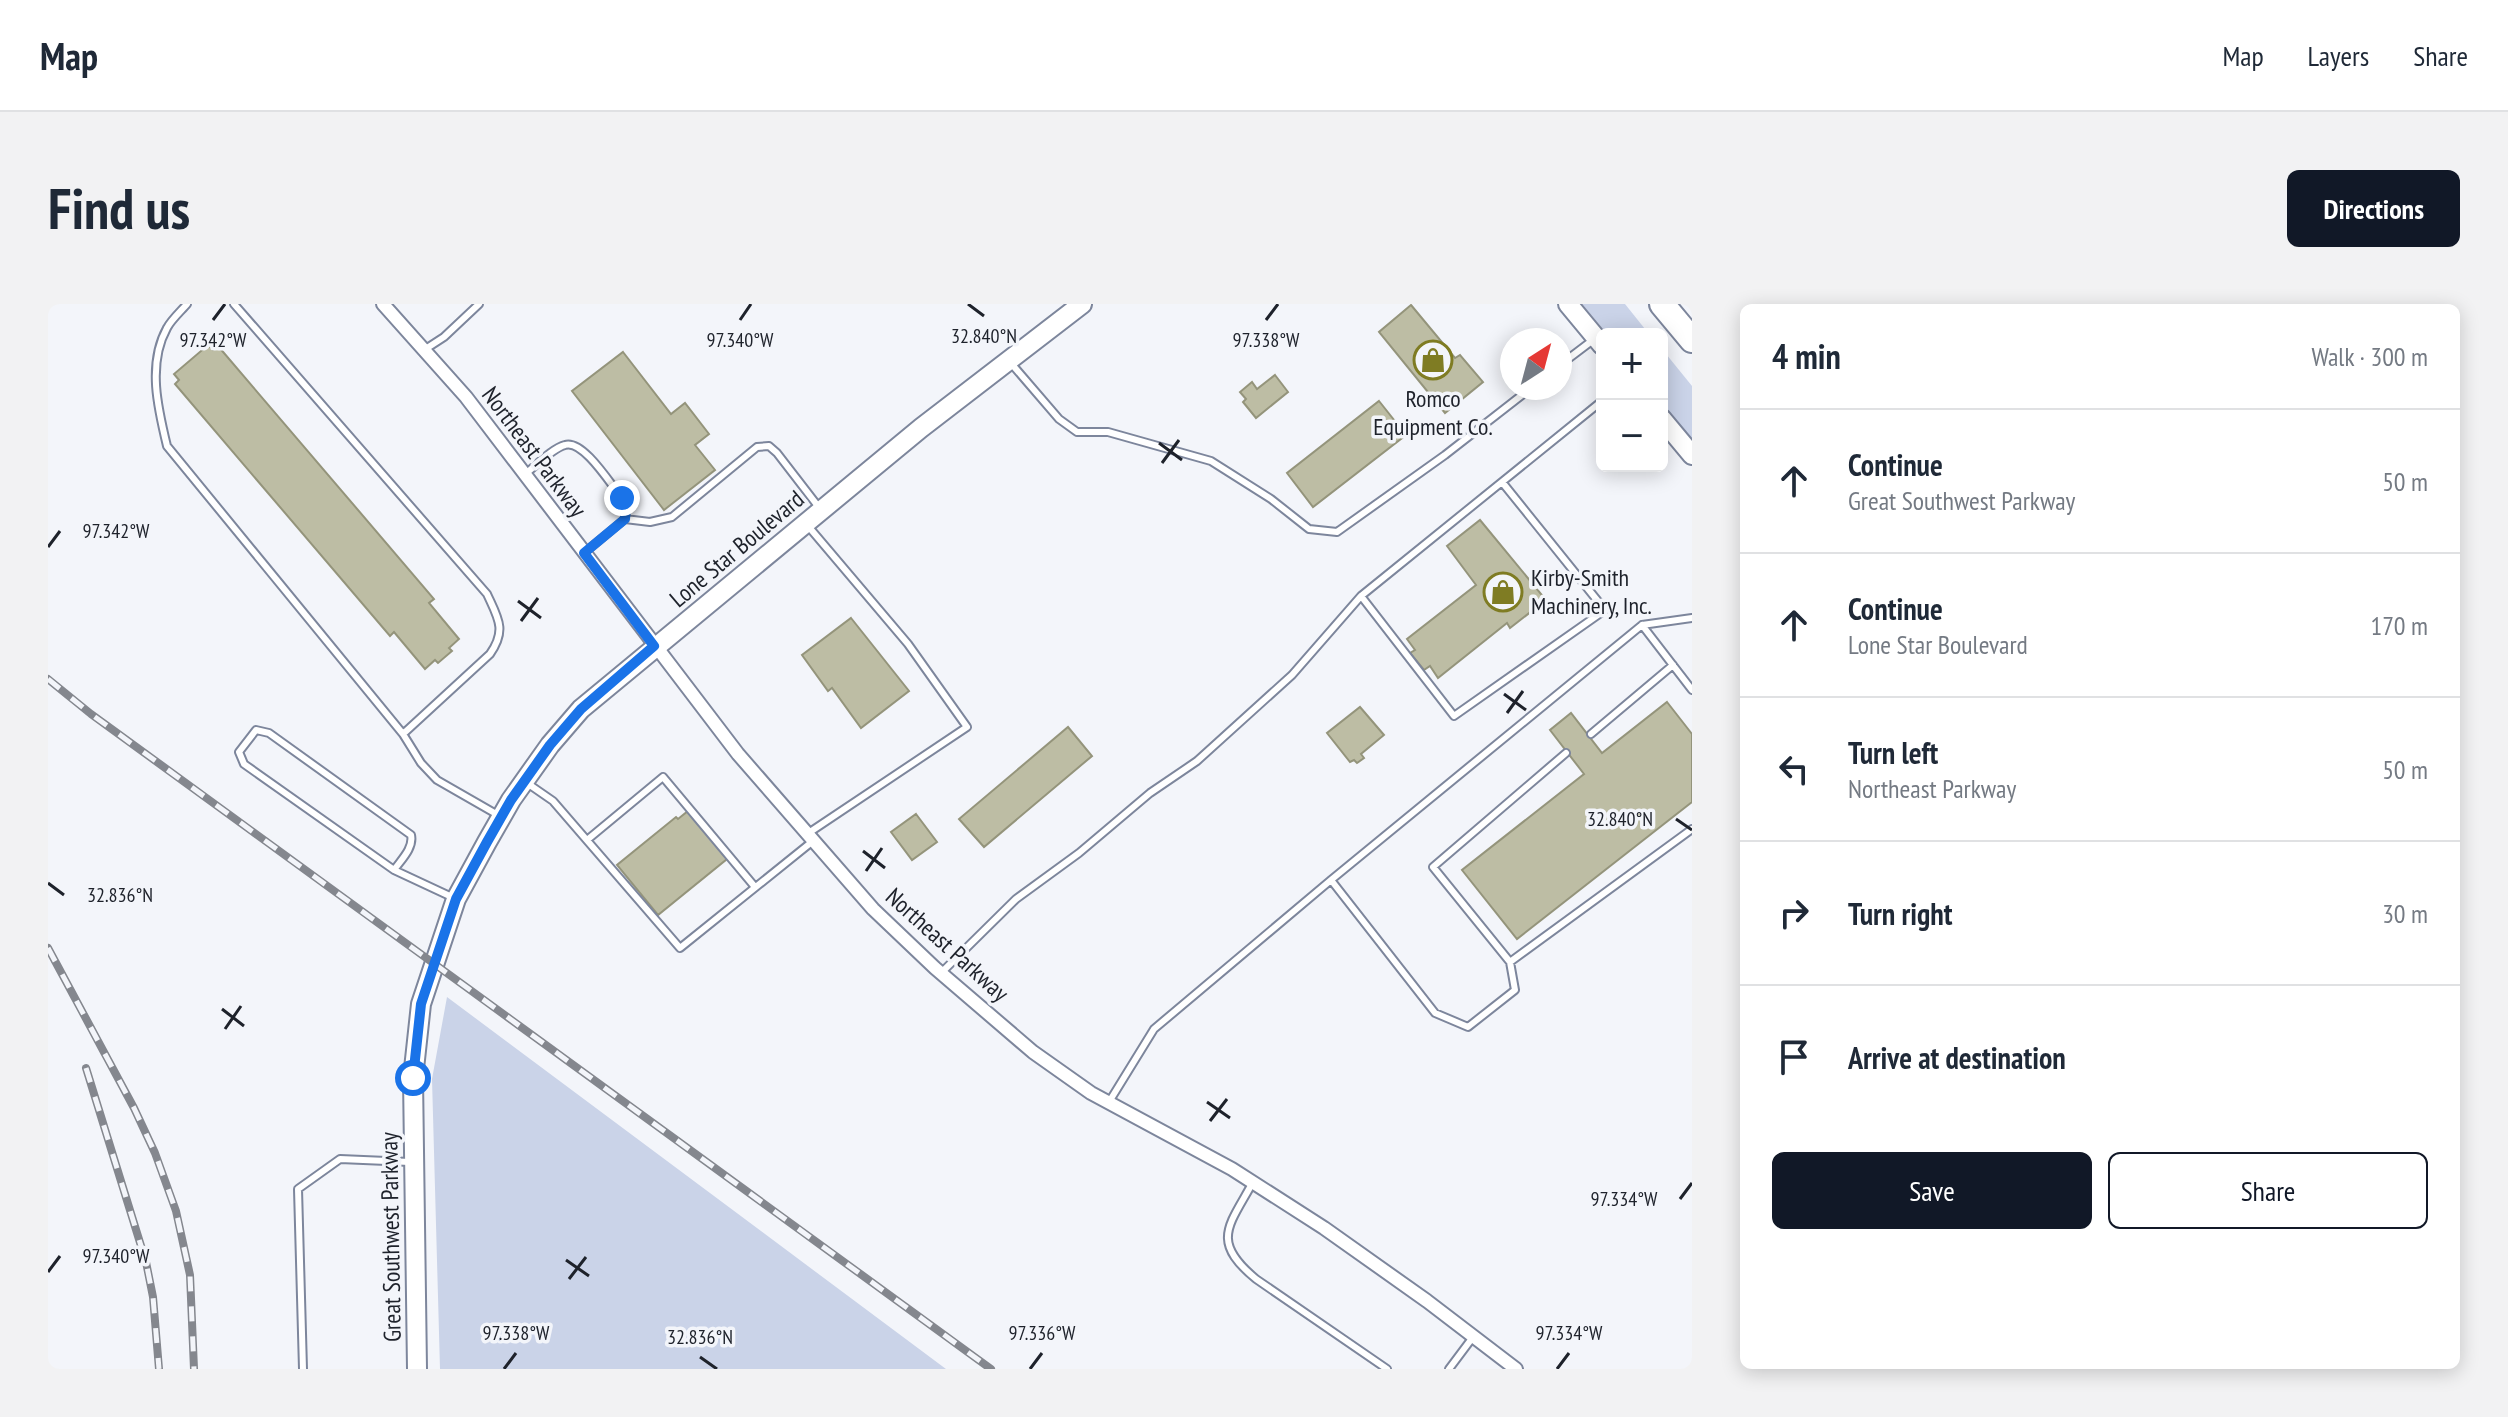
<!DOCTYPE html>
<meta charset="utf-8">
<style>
body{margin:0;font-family:"PT Sans Narrow",sans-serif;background:#f2f2f3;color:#1f2937}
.controls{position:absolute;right:24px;top:24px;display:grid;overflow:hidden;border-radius:12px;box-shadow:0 4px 20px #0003}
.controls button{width:72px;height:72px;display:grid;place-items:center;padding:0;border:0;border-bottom:2px solid #e0e1e3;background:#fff;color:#1f2937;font:40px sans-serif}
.compass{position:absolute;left:1452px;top:24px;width:72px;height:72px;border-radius:50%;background:#fff;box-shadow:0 4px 20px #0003;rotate:36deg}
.stop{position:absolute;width:24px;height:24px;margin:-18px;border:6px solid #1a73e8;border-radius:50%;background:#fff}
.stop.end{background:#1a73e8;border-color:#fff;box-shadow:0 2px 8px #0008}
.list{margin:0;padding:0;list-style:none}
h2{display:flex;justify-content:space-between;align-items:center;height:104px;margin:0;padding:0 32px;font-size:34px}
h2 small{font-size:26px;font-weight:400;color:#747a83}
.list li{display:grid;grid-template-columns:52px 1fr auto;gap:24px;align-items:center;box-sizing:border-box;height:144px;padding:0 32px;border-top:2px solid #e0e1e3}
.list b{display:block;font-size:30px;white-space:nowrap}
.list p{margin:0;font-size:26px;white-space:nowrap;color:#747a83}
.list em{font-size:26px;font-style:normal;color:#747a83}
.actions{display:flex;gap:16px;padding:24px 32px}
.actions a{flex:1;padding:18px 0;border:2px solid #111827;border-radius:12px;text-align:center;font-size:28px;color:#111827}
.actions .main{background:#111827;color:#fff}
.icon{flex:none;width:44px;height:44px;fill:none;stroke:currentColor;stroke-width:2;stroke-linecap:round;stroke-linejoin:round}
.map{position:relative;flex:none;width:1644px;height:1065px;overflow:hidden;border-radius:12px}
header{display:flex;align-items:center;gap:48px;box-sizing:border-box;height:112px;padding:0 40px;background:#fff;border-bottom:2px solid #e0e1e3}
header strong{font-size:38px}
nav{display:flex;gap:44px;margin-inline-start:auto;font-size:28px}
.intro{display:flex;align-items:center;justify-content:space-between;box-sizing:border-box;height:192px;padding:0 48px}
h1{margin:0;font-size:56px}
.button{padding:20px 36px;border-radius:12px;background:#111827;color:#fff;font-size:28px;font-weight:700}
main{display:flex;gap:48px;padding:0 48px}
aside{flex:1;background:#fff;border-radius:12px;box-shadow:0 4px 20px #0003}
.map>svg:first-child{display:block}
.green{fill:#cad3e8}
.building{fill:#bdbda4;stroke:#94947b;stroke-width:2}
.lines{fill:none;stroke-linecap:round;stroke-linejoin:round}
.lane-casing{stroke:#7d869c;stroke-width:10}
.street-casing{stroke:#7d869c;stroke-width:16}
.secondary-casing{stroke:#7d869c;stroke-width:22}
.highway-casing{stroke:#7d869c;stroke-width:28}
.lane{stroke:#fff;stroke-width:6}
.street{stroke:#fff;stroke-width:12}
.secondary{stroke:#fff;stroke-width:18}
.highway{stroke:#fff;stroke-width:24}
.rail-casing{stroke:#84878e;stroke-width:8}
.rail{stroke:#f3f5fa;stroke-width:5;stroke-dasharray:15;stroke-linecap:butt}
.route{stroke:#1a73e8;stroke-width:10}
.ticks{fill:none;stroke:#1e222b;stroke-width:3}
.labels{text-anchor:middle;stroke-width:7;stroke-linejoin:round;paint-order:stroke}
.poi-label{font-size:24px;fill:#1e222b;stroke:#f3f5fa}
.street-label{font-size:24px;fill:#1e222b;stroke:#f3f5fa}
.ticks-label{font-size:20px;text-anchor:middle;fill:#1e222b;stroke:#f3f5fa;stroke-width:7;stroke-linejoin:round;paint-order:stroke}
</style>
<header>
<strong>Map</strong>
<nav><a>Map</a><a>Layers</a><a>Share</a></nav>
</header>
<div class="intro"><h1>Find us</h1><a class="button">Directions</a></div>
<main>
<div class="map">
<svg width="1644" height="1065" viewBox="0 0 1644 1065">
<rect width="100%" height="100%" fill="#f3f5fa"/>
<path class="green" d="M1534,0H1577L1601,30H1559Z
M1614,45L1644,82V137L1614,99Z
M399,693L898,1065H392L384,775Z"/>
<path class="building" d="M1363,1L1407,54L1412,51L1435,78L1397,109L1331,28Z
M160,41L165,46L170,42L386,295L381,299L411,335L401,344L404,347L390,359L387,356L377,365L346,328L342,332L127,80L131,76L126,70Z
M575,48L623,110L637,99L661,130L647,141L667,166L616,206L524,87Z
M1227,71L1240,88L1208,114L1195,98L1198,95L1192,88L1204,78L1209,85Z
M1331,97L1358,131L1265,203L1239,169Z
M1432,216L1498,296L1462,324L1459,319L1390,374L1382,362L1376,366L1362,349L1367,346L1359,335L1428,281L1399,242Z
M803,314L861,387L813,424L784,384L780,387L754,351Z
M1619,398L1644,430V498L1469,635L1414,566L1536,470L1502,426L1523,409L1554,449Z
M1312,403L1336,431L1313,450L1316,454L1309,459L1306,456L1302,458L1279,429Z
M1020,423L1044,452L936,543L911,515Z
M640,507L679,555L610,611L569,561L628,513L630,515Z
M868,510L889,538L864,556L843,528Z"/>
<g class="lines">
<g class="lane-casing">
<path id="lane" d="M139,0C133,7 123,16 119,24C99,60 110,105 119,142L355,430L373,459L389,476L450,511
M186,0L439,290C450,314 459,326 442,350L355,430
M376,46L396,33L431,0
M962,58L1011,115L1029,128H1060L1163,157L1223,195L1261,225L1289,228L1397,151L1483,84
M1512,61L1545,36
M476,171C488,162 503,145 517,141C535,135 563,181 574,194L578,203L577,215L536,249
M1454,178L1557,306L1406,412L1313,292L1554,97
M577,215L602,218L624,213L709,143L721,142L729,149L773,206
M1594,321L1644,386
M1543,430L1625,361
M1518,449L1385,563L1462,658L1644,525
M479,479L505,497L632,644L765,537
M759,530L919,423L860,340L760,222
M539,536L615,473L707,583
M346,566C353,556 366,544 363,531L221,429L208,426L191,448L196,460L346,566L406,594
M1283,576L1387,709L1420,723L1467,686L1462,658
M893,669L968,595L1031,549L1102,489L1149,457L1244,371L1313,292
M1061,798L1106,725L1283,576L1594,321L1644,314
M1205,878C1181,922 1162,937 1208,975L1339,1065
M255,1065L250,885L292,855L362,858
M1401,1065L1425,1033"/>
</g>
<g class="street-casing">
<path id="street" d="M335,0L418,93L690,450L825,605L887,664L985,748L1043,789L1184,865L1276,924L1379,997L1468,1065"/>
</g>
<g class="secondary-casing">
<path id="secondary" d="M1520,0L1554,41
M1614,115L1644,151
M369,1065L365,774L373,700L408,595L439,538L463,496L502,441L533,405L873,124L1034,0"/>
</g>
<g class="highway-casing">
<path id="highway" d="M1614,0L1644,36"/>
</g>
<use href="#lane" class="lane"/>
<use href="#street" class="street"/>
<use href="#secondary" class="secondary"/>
<use href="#highway" class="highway"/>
<g class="rail-casing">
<path id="rail" d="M0,375L43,410L943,1065
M0,644L86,804L107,849L128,907L142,971L146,1065
M38,764L98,958L105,993L111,1065"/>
</g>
<use href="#rail" class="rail"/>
</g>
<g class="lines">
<path class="route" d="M365,774L373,700L408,595L439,538L463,496L502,441L533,405L606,342L536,249L577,215L578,203L574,194"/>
</g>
<path class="ticks" d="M920,0L936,12M165,16L177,0M692,16L703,0M1218,16L1230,0M1111,139L1134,156M1114,159L1131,136M0,243L12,227M470,297L493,314M473,317L490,294M1456,390L1478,406M1459,409L1475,387M1628,515L1644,526M815,547L837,564M818,567L834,544M0,579L16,591M174,705L196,722M177,725L193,702M1159,798L1182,814M1162,817L1179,795M1632,895L1644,879M518,956L541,972M0,968L12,952M521,975L538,953M652,1053L669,1065M456,1065L468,1049M982,1065L994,1049M1509,1065L1521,1049"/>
<defs>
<g id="shop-ring" transform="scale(2)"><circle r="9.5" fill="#f3f5fa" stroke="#7f7c23" stroke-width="1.5"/><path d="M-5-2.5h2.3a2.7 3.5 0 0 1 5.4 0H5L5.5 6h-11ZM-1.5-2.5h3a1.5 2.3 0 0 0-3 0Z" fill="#7f7c23"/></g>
</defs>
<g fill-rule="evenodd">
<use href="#shop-ring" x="1385" y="56"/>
<use href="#shop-ring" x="1455" y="288"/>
</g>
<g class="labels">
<g class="poi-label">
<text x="1385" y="103">Romco<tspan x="1385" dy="28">Equipment Co.</tspan></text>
<text x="1483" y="282" text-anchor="start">Kirby-Smith<tspan x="1483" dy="28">Machinery, Inc.</tspan></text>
</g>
<g class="street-label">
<text transform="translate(486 148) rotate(53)" y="8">Northeast Parkway</text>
<text transform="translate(689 245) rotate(-40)" y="8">Lone Star Boulevard</text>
<text transform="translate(899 641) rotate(42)" y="8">Northeast Parkway</text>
<text transform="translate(343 933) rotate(-91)" y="8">Great Southwest Parkway</text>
</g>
</g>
<g class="ticks-label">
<text x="936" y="39">32.840°N</text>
<text x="165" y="43">97.342°W</text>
<text x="692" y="43">97.340°W</text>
<text x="1218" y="43">97.338°W</text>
<text x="68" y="234">97.342°W</text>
<text x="1572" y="522">32.840°N</text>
<text x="72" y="598">32.836°N</text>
<text x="1576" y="902">97.334°W</text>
<text x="68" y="959">97.340°W</text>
<text x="468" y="1036">97.338°W</text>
<text x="994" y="1036">97.336°W</text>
<text x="1521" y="1036">97.334°W</text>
<text x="652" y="1040">32.836°N</text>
</g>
</svg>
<div class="controls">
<button>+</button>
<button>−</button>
</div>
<svg class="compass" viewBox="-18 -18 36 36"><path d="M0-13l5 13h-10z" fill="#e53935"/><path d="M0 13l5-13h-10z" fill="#747a83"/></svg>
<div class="stop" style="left:365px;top:774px"></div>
<div class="stop end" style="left:574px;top:194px"></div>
</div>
<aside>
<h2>4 min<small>Walk · 300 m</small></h2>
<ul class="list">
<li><svg class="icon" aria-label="ahead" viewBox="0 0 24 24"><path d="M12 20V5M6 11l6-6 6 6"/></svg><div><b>Continue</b><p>Great Southwest Parkway</p></div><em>50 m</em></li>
<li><svg class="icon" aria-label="ahead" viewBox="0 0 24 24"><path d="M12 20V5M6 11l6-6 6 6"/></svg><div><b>Continue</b><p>Lone Star Boulevard</p></div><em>170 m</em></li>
<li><svg class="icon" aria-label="left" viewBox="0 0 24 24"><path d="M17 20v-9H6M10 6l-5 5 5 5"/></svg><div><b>Turn left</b><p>Northeast Parkway</p></div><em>50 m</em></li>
<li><svg class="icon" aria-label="right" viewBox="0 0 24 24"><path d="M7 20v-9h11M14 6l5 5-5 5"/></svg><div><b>Turn right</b></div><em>30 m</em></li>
<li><svg class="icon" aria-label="arrive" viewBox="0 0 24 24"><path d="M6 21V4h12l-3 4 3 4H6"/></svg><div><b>Arrive at destination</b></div></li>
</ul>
<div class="actions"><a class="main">Save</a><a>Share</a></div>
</aside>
</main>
